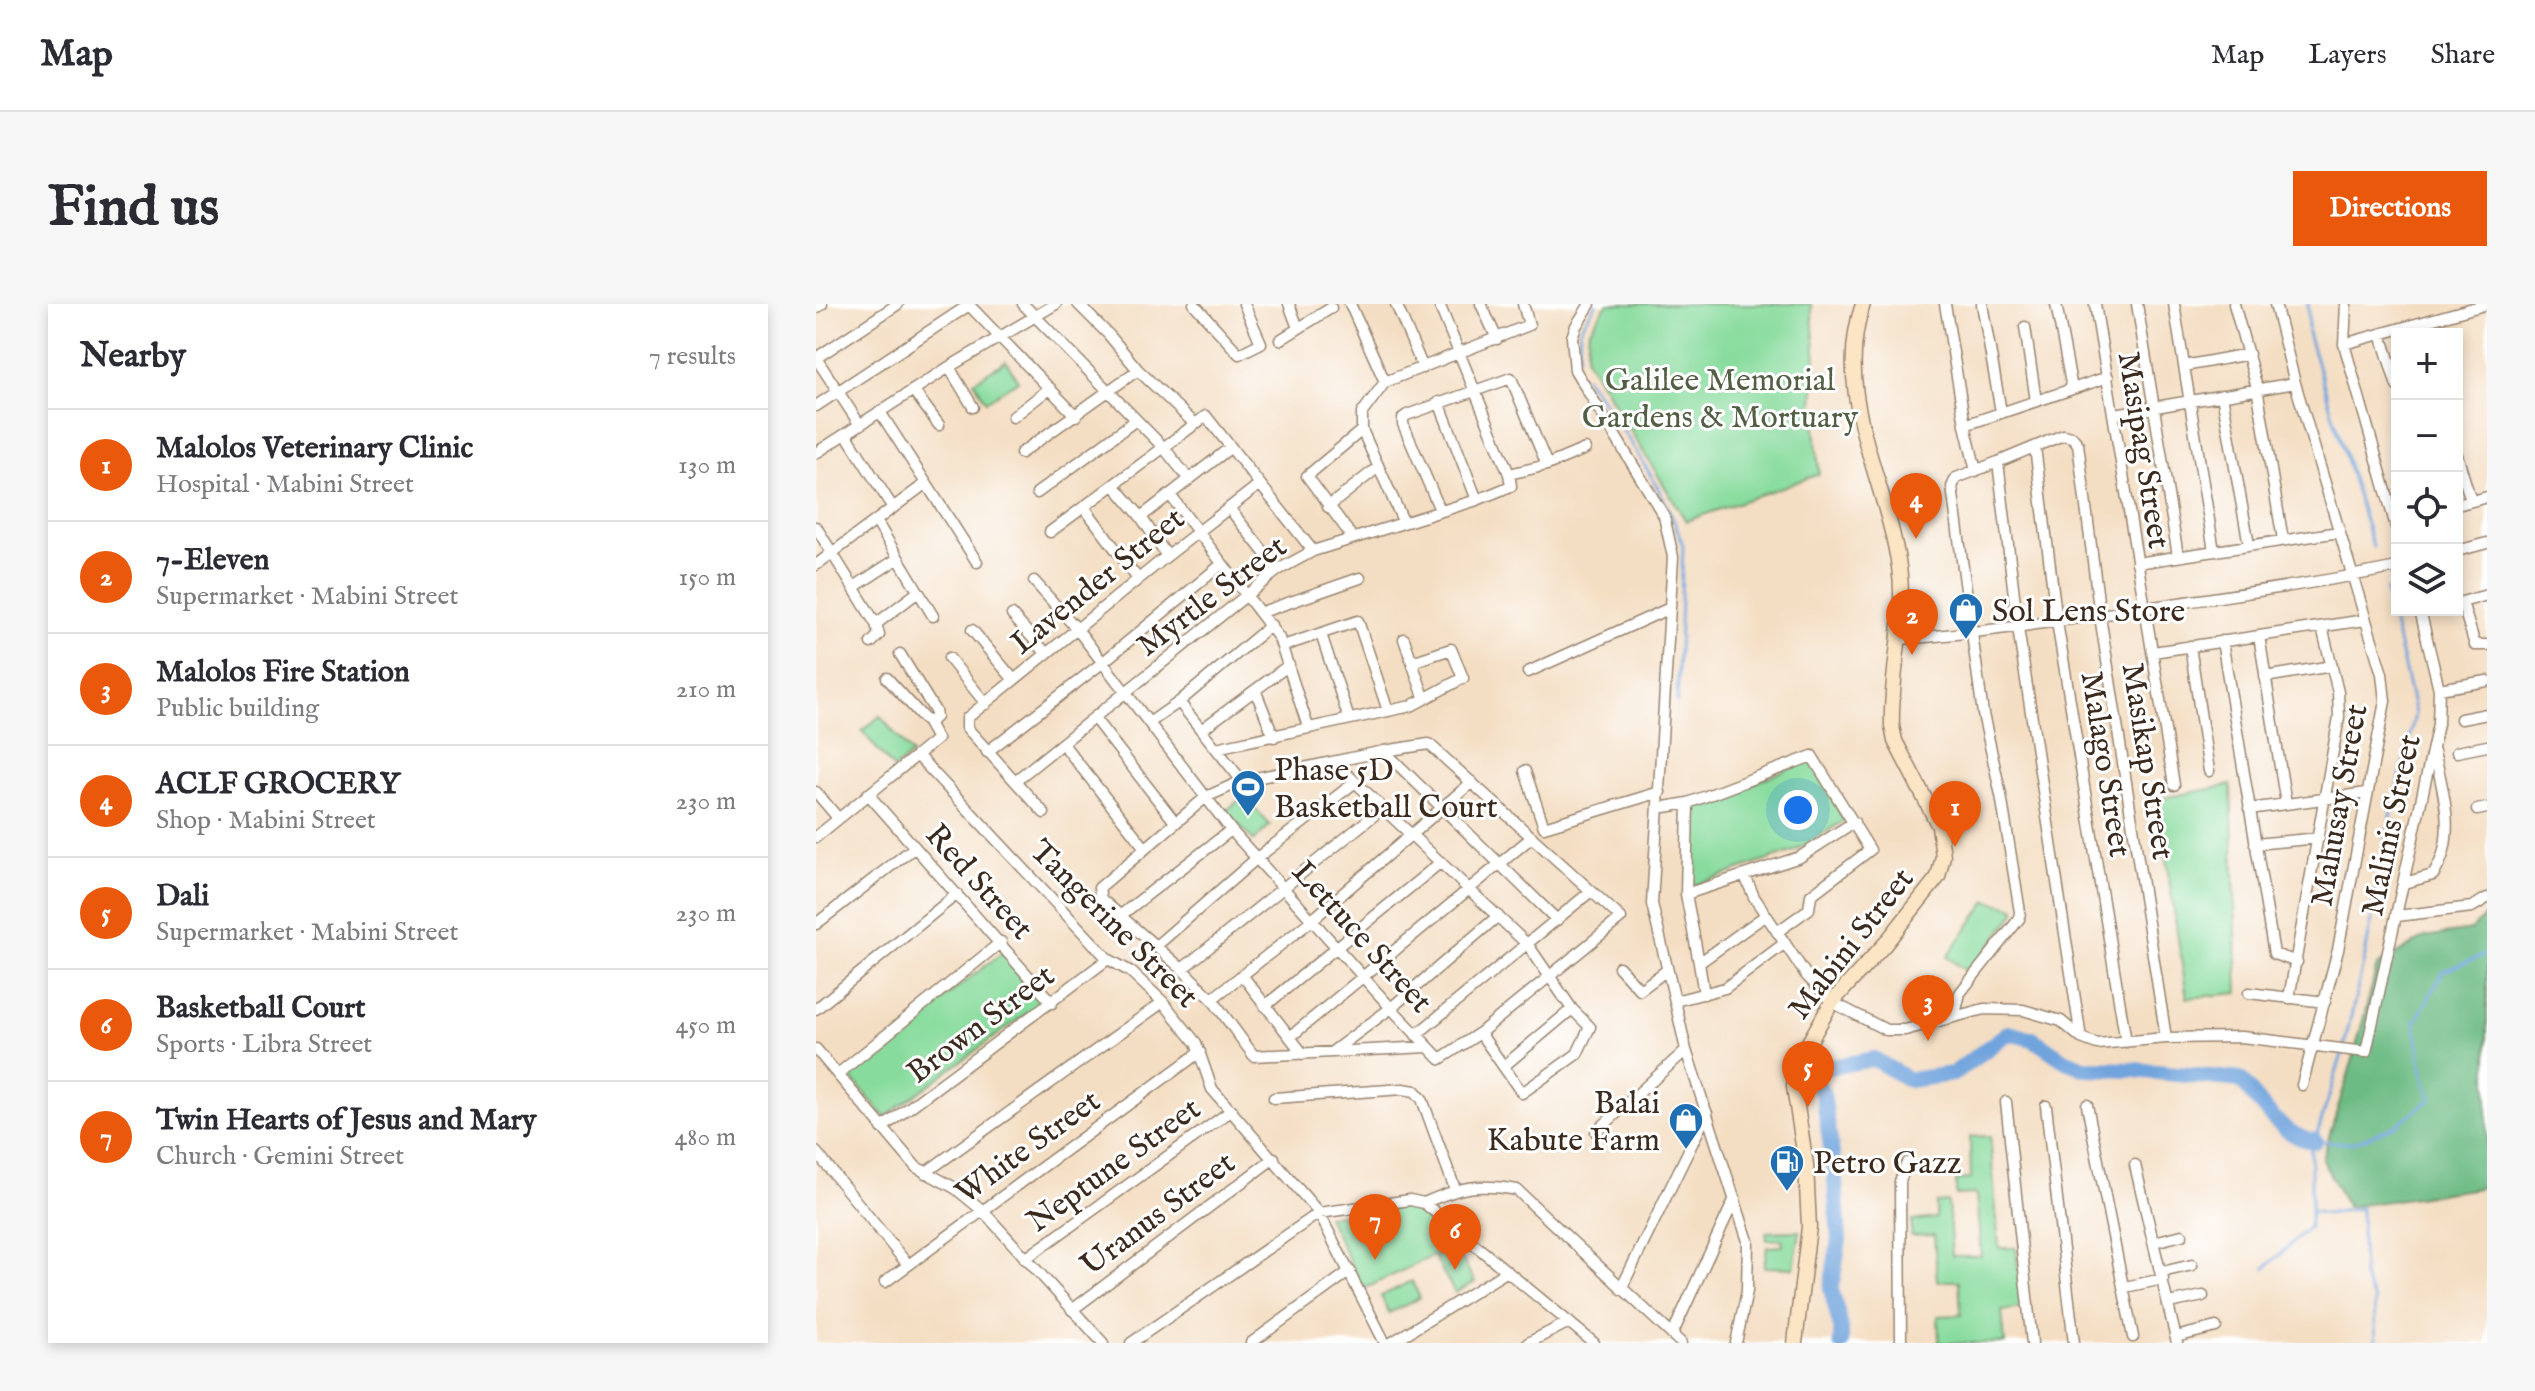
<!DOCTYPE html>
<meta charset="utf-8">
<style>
body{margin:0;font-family:"IM FELL English",serif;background:#f7f7f7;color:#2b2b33}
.controls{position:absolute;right:24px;top:24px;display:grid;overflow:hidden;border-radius:0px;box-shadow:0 4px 12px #0003}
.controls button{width:72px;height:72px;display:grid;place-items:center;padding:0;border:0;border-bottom:2px solid #e1e1e2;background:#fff;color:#2b2b33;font:40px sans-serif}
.you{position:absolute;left:982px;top:506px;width:28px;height:28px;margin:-20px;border:6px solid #fff;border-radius:50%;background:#1a73e8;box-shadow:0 0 0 12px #1a73e833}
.badge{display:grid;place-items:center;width:52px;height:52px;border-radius:50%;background:#ea580c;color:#fff;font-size:26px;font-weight:700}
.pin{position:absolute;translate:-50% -66px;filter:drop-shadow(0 2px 4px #0008)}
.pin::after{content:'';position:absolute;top:42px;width:28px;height:24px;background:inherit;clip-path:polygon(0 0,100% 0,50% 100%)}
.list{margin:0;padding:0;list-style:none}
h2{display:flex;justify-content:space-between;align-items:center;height:104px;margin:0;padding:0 32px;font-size:34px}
h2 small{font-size:26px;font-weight:400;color:#7c7c81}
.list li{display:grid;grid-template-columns:52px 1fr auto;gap:24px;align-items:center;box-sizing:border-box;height:112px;padding:0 32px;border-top:2px solid #e1e1e2}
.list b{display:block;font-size:30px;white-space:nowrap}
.list p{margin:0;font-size:26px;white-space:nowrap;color:#7c7c81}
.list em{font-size:26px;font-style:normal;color:#7c7c81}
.icon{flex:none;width:44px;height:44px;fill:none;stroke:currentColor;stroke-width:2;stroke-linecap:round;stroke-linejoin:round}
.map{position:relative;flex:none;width:1671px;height:1039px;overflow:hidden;border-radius:0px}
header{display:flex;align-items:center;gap:48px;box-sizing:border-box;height:112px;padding:0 40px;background:#fff;border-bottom:2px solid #e1e1e2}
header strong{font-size:38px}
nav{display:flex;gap:44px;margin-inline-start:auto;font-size:28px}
.intro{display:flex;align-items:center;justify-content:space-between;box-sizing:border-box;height:192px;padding:0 48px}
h1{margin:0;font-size:56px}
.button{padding:20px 36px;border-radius:0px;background:#ea580c;color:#fff;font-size:28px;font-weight:700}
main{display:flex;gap:48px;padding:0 48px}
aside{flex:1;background:#fff;border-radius:0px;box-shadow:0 4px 12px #0003}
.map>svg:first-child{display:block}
.green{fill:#87db9c;stroke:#61825d;stroke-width:2}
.forest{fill:#6dbb84;stroke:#547251;stroke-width:2}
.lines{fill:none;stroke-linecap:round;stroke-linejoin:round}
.stream{stroke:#71a4dd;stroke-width:3}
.river{stroke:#71a4dd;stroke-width:16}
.minor-casing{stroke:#988470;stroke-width:13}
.secondary-casing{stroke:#988470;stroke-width:17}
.minor{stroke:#fff;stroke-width:10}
.secondary{stroke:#fce5c4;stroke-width:14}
.labels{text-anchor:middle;stroke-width:6;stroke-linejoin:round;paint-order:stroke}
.park-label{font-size:32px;fill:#525f44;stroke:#fff}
.street-label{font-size:32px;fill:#3b2a1e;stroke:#fff}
.poi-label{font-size:32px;fill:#3b2a1e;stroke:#fff;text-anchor:start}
</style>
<header>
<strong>Map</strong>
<nav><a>Map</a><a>Layers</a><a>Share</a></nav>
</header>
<div class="intro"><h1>Find us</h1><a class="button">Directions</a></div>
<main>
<aside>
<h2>Nearby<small>7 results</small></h2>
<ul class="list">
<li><span class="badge">1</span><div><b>Malolos Veterinary Clinic</b><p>Hospital · Mabini Street</p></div><em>130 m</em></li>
<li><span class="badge">2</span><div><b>7-Eleven</b><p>Supermarket · Mabini Street</p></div><em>150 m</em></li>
<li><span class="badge">3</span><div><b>Malolos Fire Station</b><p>Public building</p></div><em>210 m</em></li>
<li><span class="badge">4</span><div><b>ACLF GROCERY</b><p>Shop · Mabini Street</p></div><em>230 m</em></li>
<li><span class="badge">5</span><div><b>Dali</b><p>Supermarket · Mabini Street</p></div><em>230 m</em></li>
<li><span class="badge">6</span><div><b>Basketball Court</b><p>Sports · Libra Street</p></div><em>450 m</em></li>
<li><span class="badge">7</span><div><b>Twin Hearts of Jesus and Mary</b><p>Church · Gemini Street</p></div><em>480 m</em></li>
</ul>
</aside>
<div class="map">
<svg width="1671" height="1039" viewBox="0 0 1671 1039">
<rect width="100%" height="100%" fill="#fff"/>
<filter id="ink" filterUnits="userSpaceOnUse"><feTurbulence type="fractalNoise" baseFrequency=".0125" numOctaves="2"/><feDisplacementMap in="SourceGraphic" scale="16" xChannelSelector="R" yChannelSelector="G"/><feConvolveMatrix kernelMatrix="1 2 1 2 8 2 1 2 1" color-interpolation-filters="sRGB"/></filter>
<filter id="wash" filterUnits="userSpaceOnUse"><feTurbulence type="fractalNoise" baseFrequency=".006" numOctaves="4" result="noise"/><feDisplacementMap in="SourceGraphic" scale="32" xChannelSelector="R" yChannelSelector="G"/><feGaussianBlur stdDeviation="1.8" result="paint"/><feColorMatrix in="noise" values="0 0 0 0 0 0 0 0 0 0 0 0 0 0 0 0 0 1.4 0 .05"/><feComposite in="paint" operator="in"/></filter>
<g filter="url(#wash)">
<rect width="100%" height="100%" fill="#f4dec3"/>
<path class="green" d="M791,0H995L1000,57L997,100L1003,170L870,217L770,54L773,27Z
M190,57L202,77L170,97L158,77Z
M64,412L96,450L78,465L46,427Z
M996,455L1028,517L978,547L876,582L878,504Z
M1415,481L1422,689L1371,694L1341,495Z
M428,492L454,521L438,537L410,507Z
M1171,597L1200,604L1199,609L1153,669L1131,653Z
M187,648L230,695L69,813L32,770Z
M1174,832L1183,944H1200L1206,1004L1186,1007L1189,1039H1123L1122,1012L1145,1011L1143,977H1121L1118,931L1095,932L1096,917L1120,914V899L1132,898L1136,952H1165L1160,890L1140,891V876L1155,875L1154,833Z
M585,902L606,905L635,931L619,951L548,985L511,912Z
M984,927L978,964L948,963L951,943L967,942L966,935L951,936L950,928Z
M639,943L659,978L639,989L619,954Z
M596,977L604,994L573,1009L565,992Z"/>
<path class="forest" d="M1671,610V883L1531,903L1506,855L1537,755L1561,662L1609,633L1655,626Z"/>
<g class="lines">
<path class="stream" d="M1492,0V29L1557,243
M763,52L764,25L780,0
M769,73C801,115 853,192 867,242L861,398
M1570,286L1599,410L1571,529L1550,647L1527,747L1499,837L1536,839L1579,822L1615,795L1606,769L1599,718L1628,667L1671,650
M1495,837V907L1511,910L1545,904L1547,972L1558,996L1560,1039
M1449,964L1493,923L1495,907"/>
<path class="river" d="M1025,1039V1024L1015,985L1023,936L1018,863L1007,790L993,764H1008L1058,755L1093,776L1137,770L1192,729L1217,735L1248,756L1270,765L1319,766L1425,776C1443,798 1468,835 1499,837"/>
</g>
</g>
<g filter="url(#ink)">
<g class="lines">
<g class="minor-casing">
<path id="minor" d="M152,0L260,112
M207,0L348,144L373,175
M262,0L293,31L322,66L379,120
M378,0L423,50L445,39L428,0
M473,0L482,24
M534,0L569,78
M580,0L607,64
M665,0L681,35
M774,0L760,22L756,33L759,66L848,212L857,253L836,600L859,697
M1129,0L1149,121L1160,167
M1166,0L1185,108
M1240,0L1256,85
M1279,0L1358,481
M1321,0L1362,252
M1358,0L1398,247
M1418,0L1441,84L1467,236
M1459,0L1479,79L1566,370L1569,397L1522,646L1486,781
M1530,0L1528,40L1581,226
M0,4L6,0
M1209,23L1220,97
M1565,30L1581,82
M464,36L515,4
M1528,40L1668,1
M0,54L82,0
M0,54L44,121
M1368,62L1433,50
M133,63L157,103
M97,86L123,121
M1406,91L1433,241
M623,98L661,196
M0,102L153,1
M64,108L161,258
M1299,110L1479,79
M197,113L234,84
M1149,121L1292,73
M30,130L77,204
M1219,143L1241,318L1310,738
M0,149L133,63L240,0
M205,149L322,66
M1641,151L1655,197
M693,170L731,161L769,145
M298,181L325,213L351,252
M221,189L320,116
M354,191L463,334L492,423
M1641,201L1671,193
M268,203L322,275
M512,203L561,164
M413,204L462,266
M624,206L587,120V114L591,111L695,74L731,161
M325,213L415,143
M60,217L117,312
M587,217L546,126V109L569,78L713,21L707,0
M0,223L60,320L102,288
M234,228L390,112L497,247
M537,234L491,172L546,126
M1641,247L1671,239
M1321,259L1523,228
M0,261L109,180
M218,277L261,325L415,526L575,704L624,755L664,729L805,614L613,440L568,447L426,477L390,493L283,584L285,595L366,665L396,695L438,752L611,743
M38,283L81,255
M1646,298L1671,291
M1641,300L1646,298L1659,341H1671
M446,308L544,274
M196,311L230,349
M156,326L198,376
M505,330L533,415
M1443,332L1470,500
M588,335L608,393
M1083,335C1177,328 1270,313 1363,299C1436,288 1509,278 1581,263
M1406,337L1458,650L1481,658
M55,339L63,331L60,320
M467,342L542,317L572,407
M1374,342L1393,467
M1337,348L1549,316
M84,350L119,407L120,413L112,419
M133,354L170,400
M712,368L854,304
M1449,373L1516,362
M1623,385L1671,377
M440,388L458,433
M363,398L426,477
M278,414L359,518
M1645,415L1671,410
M333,419L363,398L455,321
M385,426L473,361
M247,440L329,544
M400,444L595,402L647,374L635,345L596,358
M568,447L741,616
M171,448L286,359L406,260
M1641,448L1671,442
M102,452L292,655L315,668L347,698L380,739L396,785L503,909L569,1039
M519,459L712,641L756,705L774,723L761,750L706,789L664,729
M709,467L728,523L844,488
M199,477L462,266L497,247L661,196L695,182L693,170L623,0
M0,488L22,514
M52,490L236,699
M843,504L872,499
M1433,505L1551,489
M1661,506L1671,504
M228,509L151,424V414L351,252L444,180
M0,533L121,435L112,419L71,374
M1439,540L1503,534
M929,572L938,593L990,671L1016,698L1070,726H1089L1168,705L1207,706L1245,717L1265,734L1281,740L1350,734L1426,733L1550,748L1622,420L1623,385L1604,306
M1588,579L1617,571C1642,535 1627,486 1618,447
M870,590L984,553L1038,518
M305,611L415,526
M950,611L883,659L870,590L872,499L996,452L1054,546L995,591L993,605L961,628
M1581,612L1656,603L1671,594
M0,620L99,543
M340,642L441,554L538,479
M883,659L888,690
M803,663L824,686L851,666
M366,665L567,504
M426,671L487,750
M1433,689L1509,698
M1473,694L1523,413L1522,388L1506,323
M396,695L496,616L656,478
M449,702L625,558
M0,705L141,590
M1139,711L1144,689L1203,615L1204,608L1185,491L1167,410L1136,183L1140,174L1182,158
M600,731L774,588
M474,733L716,533
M1265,734L1202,324L1182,158L1247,131L1256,133L1262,140L1284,312L1350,734
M0,745L100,863L139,884L166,906L287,1039
M870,746L932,937L931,987L920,1039
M516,748L575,704L682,612
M688,762L756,705
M22,770L185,638
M458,794L587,785L599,787L606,795L639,885
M1190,798L1216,1039
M1271,801L1317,1033
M1230,802L1258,1039
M66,824L292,655
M780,828L870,746L859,697L909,684L969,639
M0,848L92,961
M1319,861L1361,1039
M109,869L347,698
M608,899C644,883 661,879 701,886L865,1039
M1338,938L1366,931
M209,955L416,806
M1346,968L1376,961
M69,978L384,748
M1309,983L1347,975
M805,985L891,809
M1353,999L1387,992
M256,1006L458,854
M856,1031L919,894
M1360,1033L1400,1023
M315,1039L503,909L594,896L608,899L778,1039
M435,1039L534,967
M575,1039L690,968
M712,1039L753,1018
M1085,1039L1084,877L1091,859"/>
</g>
<g class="secondary-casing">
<path id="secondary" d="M979,1039L993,923L990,861L978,783L980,761L1016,698L1069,640L1122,573L1127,552L1123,522L1079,437L1076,422C1074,368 1091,316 1083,263C1070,174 1016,91 1047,0"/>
</g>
<use href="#minor" class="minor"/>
<use href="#secondary" class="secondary"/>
</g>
</g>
<defs>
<g id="shop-pin" transform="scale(1.8)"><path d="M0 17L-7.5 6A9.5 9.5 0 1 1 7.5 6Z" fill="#1f6fb2" stroke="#fff"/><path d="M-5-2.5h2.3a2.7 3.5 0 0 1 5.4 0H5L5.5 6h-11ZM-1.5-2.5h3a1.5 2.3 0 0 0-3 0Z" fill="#fff"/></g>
<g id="stadium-pin" transform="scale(1.8)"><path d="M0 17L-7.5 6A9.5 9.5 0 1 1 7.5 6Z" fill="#1f6fb2" stroke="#fff"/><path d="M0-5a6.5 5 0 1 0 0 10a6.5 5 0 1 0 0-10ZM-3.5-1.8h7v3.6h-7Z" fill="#fff"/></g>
<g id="fuel-pin" transform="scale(1.8)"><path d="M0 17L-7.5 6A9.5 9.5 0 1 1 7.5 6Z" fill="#1f6fb2" stroke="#fff"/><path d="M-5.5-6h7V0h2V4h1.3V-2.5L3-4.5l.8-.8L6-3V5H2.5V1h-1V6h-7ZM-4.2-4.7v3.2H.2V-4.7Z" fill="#fff"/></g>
</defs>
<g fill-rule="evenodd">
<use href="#shop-pin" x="1150" y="306"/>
<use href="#stadium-pin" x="432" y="483"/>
<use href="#shop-pin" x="870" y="816"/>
<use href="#fuel-pin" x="971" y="858"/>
</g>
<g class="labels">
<g class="park-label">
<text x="904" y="86">Galilee Memorial<tspan x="904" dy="37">Gardens &amp; Mortuary</tspan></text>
</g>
<g class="street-label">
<text transform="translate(1329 146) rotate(81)" y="11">Masipag Street</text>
<text transform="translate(281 276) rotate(-39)" y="11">Lavender Street</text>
<text transform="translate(395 291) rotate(-37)" y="11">Myrtle Street</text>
<text transform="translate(1333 457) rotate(81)" y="11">Masikap Street</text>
<text transform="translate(1291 460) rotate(81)" y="11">Malago Street</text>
<text transform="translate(1522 501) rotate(-80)" y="11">Mahusay Street</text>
<text transform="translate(1574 521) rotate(-78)" y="11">Malinis Street</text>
<text transform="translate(164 577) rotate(48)" y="11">Red Street</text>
<text transform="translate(299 619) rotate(45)" y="11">Tangerine Street</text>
<text transform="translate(547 632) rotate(48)" y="11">Lettuce Street</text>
<text transform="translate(1034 639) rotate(-52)" y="11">Mabini Street</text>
<text transform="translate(164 719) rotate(-37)" y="11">Brown Street</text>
<text transform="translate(211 842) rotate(-36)" y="11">White Street</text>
<text transform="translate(297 860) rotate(-36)" y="11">Neptune Street</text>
<text transform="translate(341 909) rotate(-37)" y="11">Uranus Street</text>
</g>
<g class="poi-label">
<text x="1176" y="317">Sol Lens Store</text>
<text x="458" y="476">Phase 5D<tspan x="458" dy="37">Basketball Court</tspan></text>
<text x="844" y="809" text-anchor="end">Balai<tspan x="844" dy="37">Kabute Farm</tspan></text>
<text x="997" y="869">Petro Gazz</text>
</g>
</g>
</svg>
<div class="controls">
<button>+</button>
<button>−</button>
<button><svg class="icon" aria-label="locate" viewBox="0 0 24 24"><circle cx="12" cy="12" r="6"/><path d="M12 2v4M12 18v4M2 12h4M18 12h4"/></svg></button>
<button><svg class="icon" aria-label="layers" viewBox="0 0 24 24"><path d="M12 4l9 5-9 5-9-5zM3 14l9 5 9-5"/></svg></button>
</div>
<div class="you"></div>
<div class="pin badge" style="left:1139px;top:543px">1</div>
<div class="pin badge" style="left:1096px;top:351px">2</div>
<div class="pin badge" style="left:1112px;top:737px">3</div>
<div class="pin badge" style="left:1100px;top:235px">4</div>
<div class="pin badge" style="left:992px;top:803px">5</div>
<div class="pin badge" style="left:639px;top:966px">6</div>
<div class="pin badge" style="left:559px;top:956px">7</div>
</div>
</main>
